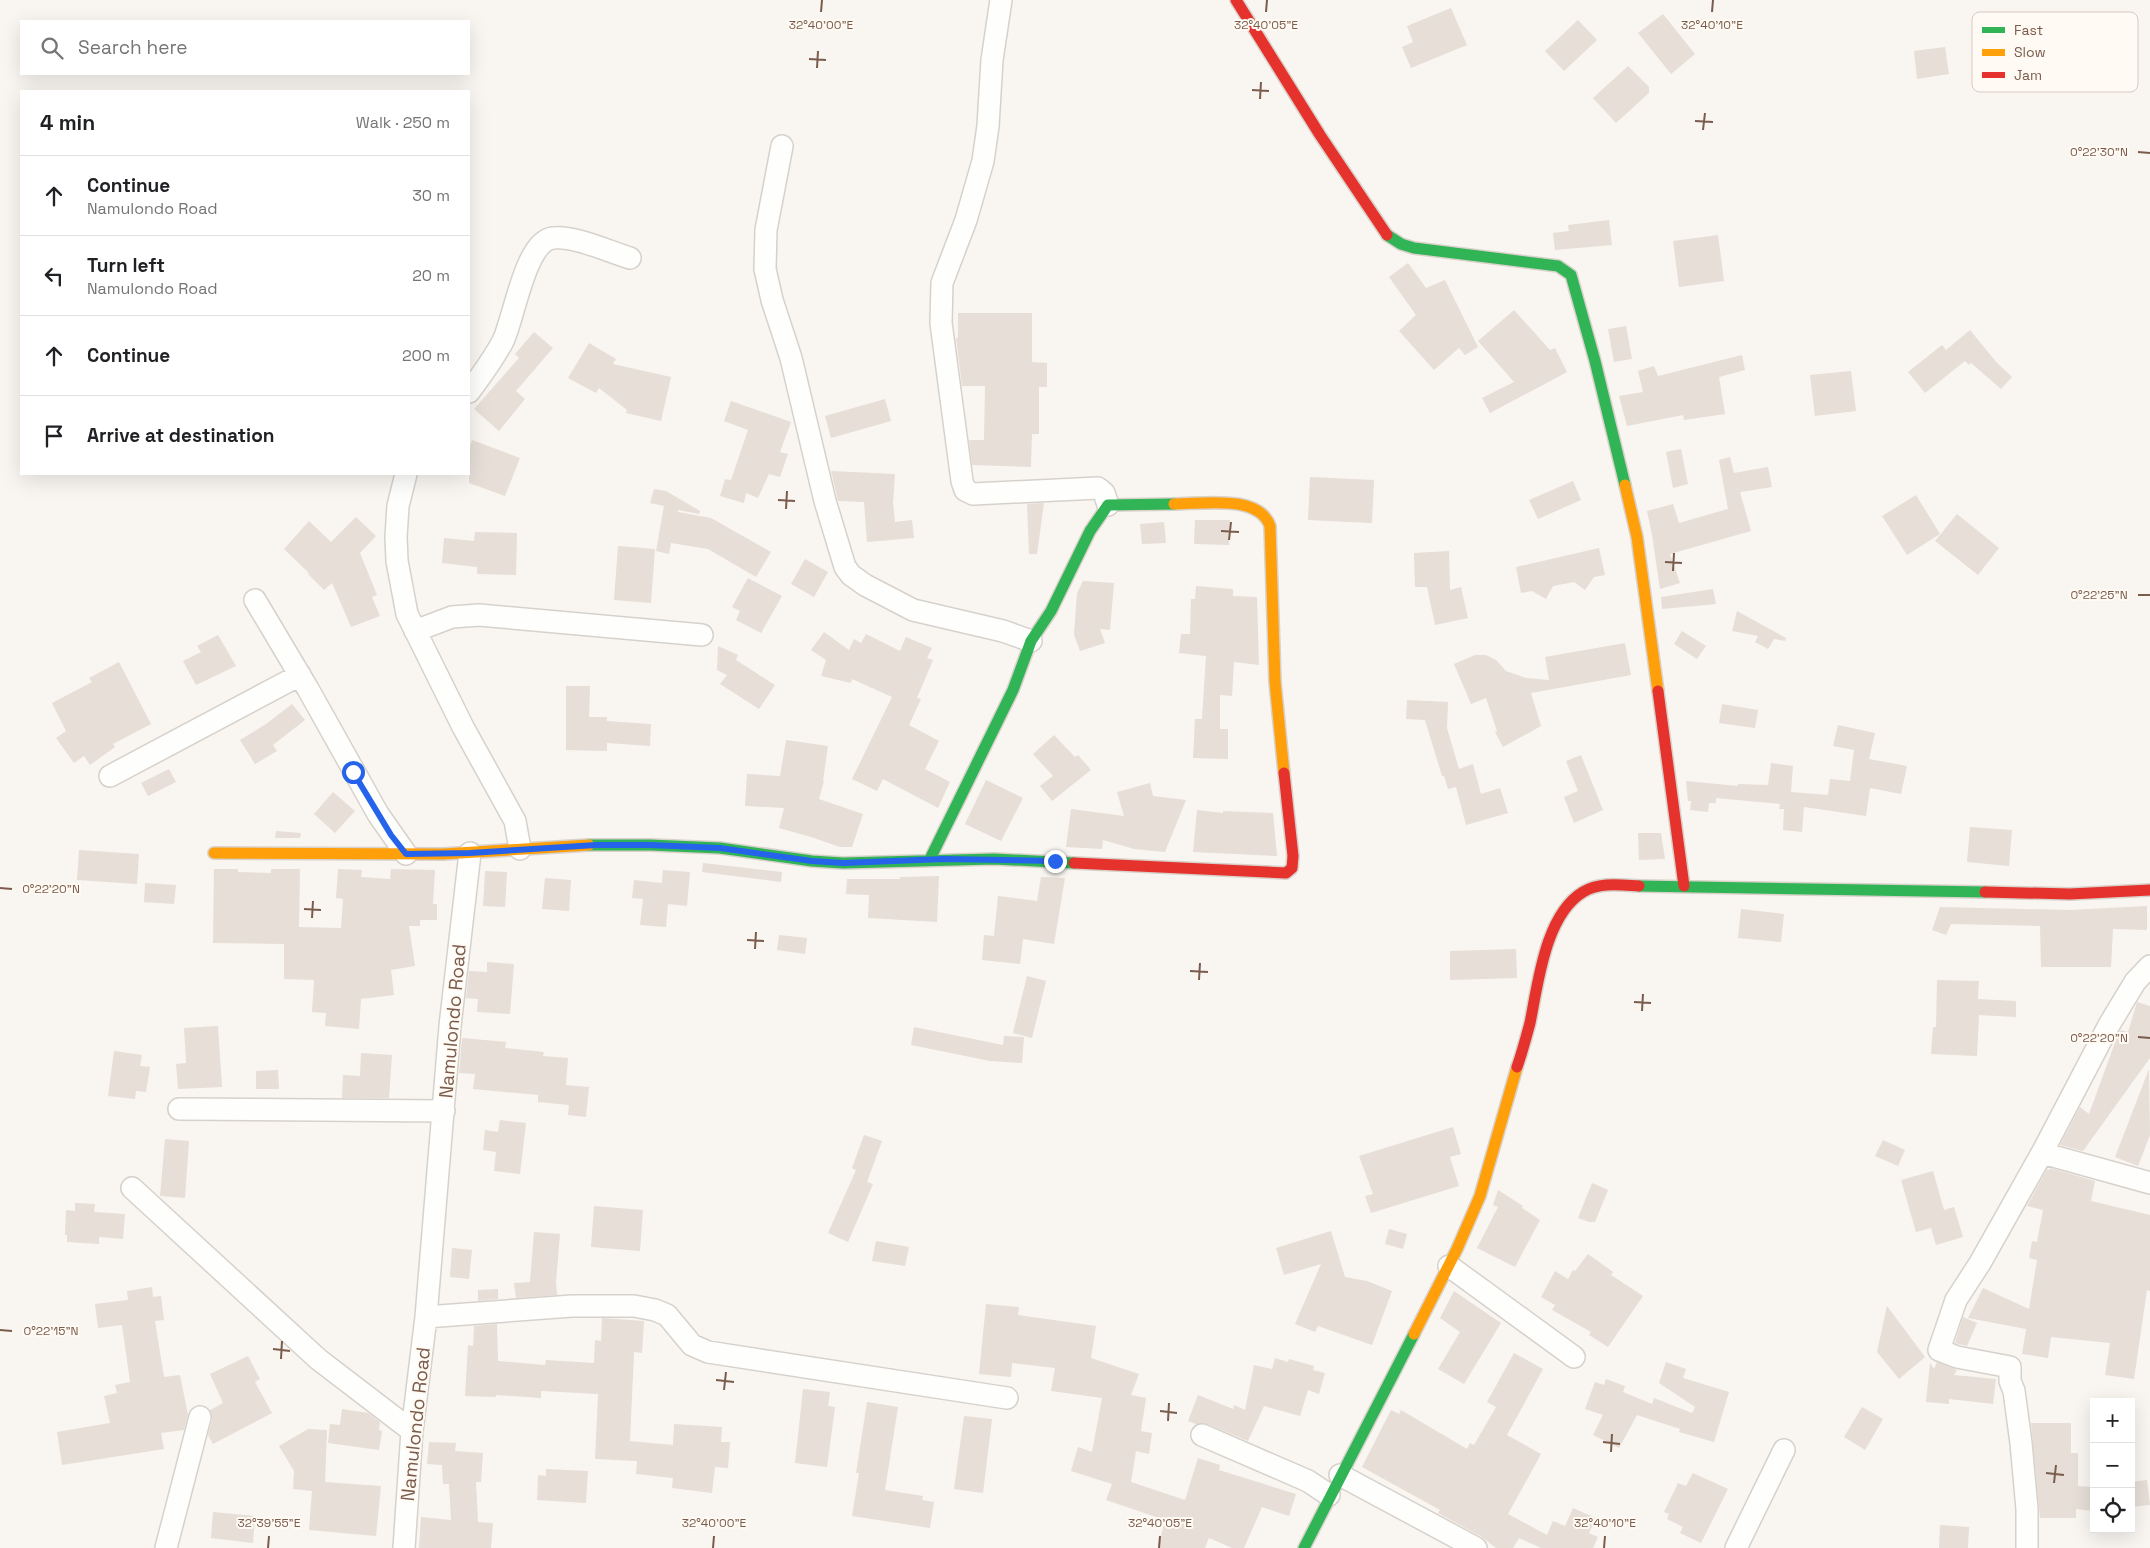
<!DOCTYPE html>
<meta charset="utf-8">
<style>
body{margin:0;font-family:"Space Grotesk",sans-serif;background:#f6f6f6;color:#202124}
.controls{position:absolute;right:15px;bottom:15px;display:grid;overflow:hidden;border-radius:0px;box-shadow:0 5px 20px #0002}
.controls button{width:45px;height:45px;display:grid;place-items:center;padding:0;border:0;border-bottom:1px solid #e0e0e0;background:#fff;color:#202124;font:25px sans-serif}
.stop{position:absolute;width:15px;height:15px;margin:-11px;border:4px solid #2563eb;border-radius:50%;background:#fff}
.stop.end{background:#2563eb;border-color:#fff;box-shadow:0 1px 5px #0008}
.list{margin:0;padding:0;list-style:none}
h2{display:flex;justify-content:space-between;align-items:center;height:65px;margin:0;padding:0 20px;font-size:21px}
h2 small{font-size:16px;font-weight:400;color:#757577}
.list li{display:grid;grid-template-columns:32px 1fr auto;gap:15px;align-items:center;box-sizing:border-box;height:80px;padding:0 20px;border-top:1px solid #e0e0e0}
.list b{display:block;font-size:19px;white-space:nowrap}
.list p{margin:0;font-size:16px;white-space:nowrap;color:#757577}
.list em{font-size:16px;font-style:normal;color:#757577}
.icon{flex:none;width:28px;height:28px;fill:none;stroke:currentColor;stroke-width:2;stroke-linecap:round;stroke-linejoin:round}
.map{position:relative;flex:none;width:2150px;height:1548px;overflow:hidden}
.search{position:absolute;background:#fff;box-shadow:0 5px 20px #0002;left:20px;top:20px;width:450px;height:55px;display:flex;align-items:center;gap:12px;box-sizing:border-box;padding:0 18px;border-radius:0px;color:#757577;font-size:19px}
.panel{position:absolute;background:#fff;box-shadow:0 5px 20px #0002;left:20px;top:90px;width:450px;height:385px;border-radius:0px}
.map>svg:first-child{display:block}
.building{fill:#e6ded7}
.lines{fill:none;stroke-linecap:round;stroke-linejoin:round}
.street-casing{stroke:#d7d1cb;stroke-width:24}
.fast-casing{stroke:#d9d2cb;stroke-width:14}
.slow-casing{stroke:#d9d2cb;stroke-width:14}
.jam-casing{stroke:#d9d2cb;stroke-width:14}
.street{stroke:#fefefd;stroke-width:21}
.fast{stroke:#30b455;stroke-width:11}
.slow{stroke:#ff9f0a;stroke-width:11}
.jam{stroke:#e5322d;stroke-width:11}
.route{stroke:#2563eb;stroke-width:6}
.ticks{fill:none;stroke:#7a5c4d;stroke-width:2}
.labels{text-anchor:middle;stroke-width:4;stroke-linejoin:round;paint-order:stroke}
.street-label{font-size:19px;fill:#7a5c4d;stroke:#fffaf3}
.key{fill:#fffaf3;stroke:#d7cbc1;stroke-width:1}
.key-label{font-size:14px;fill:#7a5c4d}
.ticks-label{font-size:12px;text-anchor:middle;fill:#7a5c4d;stroke:#fffaf3;stroke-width:4;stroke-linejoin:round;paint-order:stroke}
</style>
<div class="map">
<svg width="2150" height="1548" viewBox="0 0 2150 1548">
<rect width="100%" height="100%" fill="#f9f5f0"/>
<path class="building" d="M1451,8L1467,45L1411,68L1402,47L1413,42L1407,26Z
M1663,14L1695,54L1671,74L1638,33Z
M1578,20L1597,40L1564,71L1545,51Z
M1945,47L1949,74L1917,79L1914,51Z
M1628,66L1649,87V93L1616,123L1593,98Z
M1609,220L1612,245L1555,250L1553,233L1569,231L1568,225Z
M1718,235L1724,281L1679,287L1673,241Z
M1408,263L1426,288L1445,280L1478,347L1465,355L1459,348L1434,370L1399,331L1416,315L1389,277Z
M1514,310L1550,350L1555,348L1567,372L1490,413L1482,398L1514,382L1478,341Z
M958,313H1032V362L1047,363V387H1039V434H1032L1031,467L972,465L969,440H984L985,386H962L956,338H958Z
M1626,326L1632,359L1614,362L1608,329Z
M1970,330L1997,363L2012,377L2001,389L1971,363L1969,365L1965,361L1925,393L1908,372L1942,345L1946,350Z
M534,332L553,348L516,391L525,399L499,431L474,409L519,358L515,354Z
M589,343L616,359L613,364L671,377L661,421L626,413L627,410L599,388L596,393L568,378Z
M1742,355L1745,370L1719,377L1725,414L1684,420L1683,415L1627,426L1619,396L1643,392L1638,371L1654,366L1658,376Z
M1851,371L1856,411L1815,416L1810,375Z
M885,399L891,421L831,438L825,416Z
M731,401L791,422L780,452L788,454L780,477L769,474L758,498L746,493L744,503L720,496L725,479L731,480L748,430L724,421Z
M472,440L520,458L505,496L469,483V449Z
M1681,449L1688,484L1673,488L1666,452Z
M1730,457L1734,473L1768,467L1772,487L1740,492L1751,531L1670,554L1680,583L1660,589L1652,535L1647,511L1673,504L1679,523L1728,509L1719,460Z
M831,471L895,474L893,503L895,522L912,520L914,538L867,542L864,502L838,501Z
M1310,477L1374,480L1372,523L1308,520Z
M1573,481L1581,500L1538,519L1529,500Z
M654,489L666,491L700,511L699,514L678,510V512L711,518L771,552L756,577L708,549L671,543L669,554L656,551L664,506L650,503Z
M1916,495L1940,534L1907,555L1882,516Z
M1044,503L1037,554H1029L1027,504Z
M1957,514L1999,548L1978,575L1935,541Z
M356,517L376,536L360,553L377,595L372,597L380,616L351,627L332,583L324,590L308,574L309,573L284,549L309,521L331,542Z
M1195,520H1230L1229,545L1194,544Z
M1164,522L1166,543L1142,544L1140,524Z
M475,532L517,533L516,575L477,574V567L442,563L444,538L474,541Z
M618,546L655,549L651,603L614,600Z
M1599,548L1605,575L1594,577L1585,590L1574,582L1553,586L1546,599L1532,591L1521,593L1516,567Z
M1449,551L1450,590L1461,587L1468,618L1435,625L1427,587H1415L1414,553Z
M805,559L828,572L814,597L791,584Z
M748,578L782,596L761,633L736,620L740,611L732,607Z
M1083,581L1114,583L1110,630L1100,629L1105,643L1080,651L1074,635L1077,593Z
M1196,586L1233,589V596L1257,597L1259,665L1234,662L1232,696L1220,695V729H1228V759L1193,758L1195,719H1202L1206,656L1179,653L1181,634H1190L1191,599H1195Z
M1713,589L1716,604L1662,609L1661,597Z
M1737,611L1786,638L1785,641L1774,639L1768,649L1755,642L1758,636L1732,631Z
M1682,631L1706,646L1697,659L1674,644Z
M824,632L849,650L854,639L861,643L866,634L900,651L906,637L932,648L927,658L933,660L917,698L921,699L909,725L939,741L925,769L950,782L938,808L883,779L877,791L852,779L892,697L852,679L851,683L821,676L826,660L811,650Z
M218,635L236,666L196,685L183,661L201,652L197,646Z
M1625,643L1631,675L1531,693L1541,726L1503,747L1495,732L1497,731L1486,698L1471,704L1454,664L1475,655H1486L1496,660L1506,671L1526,678L1549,680L1545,657Z
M718,646L738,655L736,660L775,685L759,709L720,684L727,675L717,670Z
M119,662L151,724L113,744L115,747L90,765L84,756L74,763L56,738L66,731L52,703L92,682L89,678Z
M566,686H590L589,717H607V721L651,724L650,746L607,743V751L566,750Z
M1407,700L1448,702L1447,728L1459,769L1473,764L1481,794L1500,788L1508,813L1466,825L1456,787L1448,789L1444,776H1442L1425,720L1406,719Z
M292,704L305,720L273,745L277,751L255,764L240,740L266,724Z
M1722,704L1758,710L1755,728L1719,723Z
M1838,725L1875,733L1869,759L1907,766L1901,794L1870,788L1866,816L1804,807L1802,832L1783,830L1784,809H1779L1780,804L1716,798V803H1709L1708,812L1690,810L1691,801H1688L1686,781L1738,786V784L1768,785L1771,763L1793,766L1791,792L1828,795L1830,779L1850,781L1854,750L1833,746Z
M1054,735L1075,757L1078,755L1091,770L1052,801L1040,786L1053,776L1033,754Z
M786,740L828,746L823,781H824L819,799L863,814L852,847H840L811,837L779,828L784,808L745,806L747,774L780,776Z
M1581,755L1603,810L1574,823L1564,797L1578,791L1566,761Z
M169,769L176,782L148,796L141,783Z
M986,780L1023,798L1001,841L965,824Z
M1150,783L1153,796L1186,800L1165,852L1134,849L1103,840L1102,849L1066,847L1071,809L1124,816L1117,792Z
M333,792L355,811L335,833L314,814Z
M1197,810L1223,813V811L1273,813L1277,856L1193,852Z
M1970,827L2012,830L2009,866L1967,862Z
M276,831L301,833L300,838H275Z
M1638,833H1661L1665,859L1639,860Z
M79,850L139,854L137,884L77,880Z
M703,863L782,872L781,882L702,872Z
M214,869H238V872L271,873V869H300L299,927L341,928L343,899L336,898L338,869L362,870L361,877L390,879L391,869L435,870L433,904H437V920H420V926H409L415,966L391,970L394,995L361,999L359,1029L325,1026L326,1013L312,1012L314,980L284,979V944L213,943Z
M663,870L690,872L687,906L668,904L666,927L640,925L643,899L632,898L634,880L662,883Z
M485,871L507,872L505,907L483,906Z
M939,876L937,922L868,918L869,895L846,894L847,879H900V877Z
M1041,877L1065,878L1054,944L1023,939L1020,964L982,960L984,935L994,936L998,896L1037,901Z
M545,878L571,880L569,911L542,909Z
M145,883L176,885L174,904L144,902Z
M2147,906V930L2113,929L2111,967H2041L2040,926L1951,924L1946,935L1932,930L1940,907L2070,910Z
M1741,909L1784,914L1781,942L1738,938Z
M779,935L807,938L805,954L777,950Z
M1516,949L1517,978L1450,980V951Z
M487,962L514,964L510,1014L477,1012L478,999L466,998L469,971L487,972Z
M1027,976L1046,981L1032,1038L1013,1033Z
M1937,980L1979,981L1978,999L2016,1001V1017L1979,1015L1977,1056L1931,1054L1933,1027H1936Z
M2137,1002L2150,1006V1058L2083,1151L2060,1145L2080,1107L2089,1114L2117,1037L2121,1030L2128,1032Z
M218,1026L222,1087L178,1089L176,1064L186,1063L184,1028Z
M914,1027L1003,1045L1004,1036L1024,1037L1022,1063L990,1061L911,1045Z
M462,1038L506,1042L505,1048L544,1052L543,1056L568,1058L566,1085L589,1087L586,1117L568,1115L569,1105L538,1102V1095L473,1089L475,1074L459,1073Z
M114,1051L142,1055L140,1066L150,1067L146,1092L136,1091L135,1099L108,1096Z
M361,1053L392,1055L389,1098H342L343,1075L360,1076Z
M2149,1069L2150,1135L2138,1166L2115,1157Z
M278,1070L279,1089H256V1071Z
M500,1120L526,1123L520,1174L494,1171L496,1152L483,1150L485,1130L498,1132Z
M1453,1127L1461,1154L1450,1157L1459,1186L1371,1213L1365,1196L1373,1194L1359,1156Z
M864,1135L882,1141L867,1182L873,1184L848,1242L828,1233L856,1170L852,1168Z
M165,1139L189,1141L185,1198L160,1196Z
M1883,1140L1905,1150L1898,1166L1875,1156Z
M2050,1168L2095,1181L2091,1201L2150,1215V1291L2147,1290L2134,1379L2105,1375L2110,1343L2051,1337L2048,1358L2022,1354L2026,1329L1968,1318L1983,1288L2029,1309L2037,1260L2029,1258L2032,1241L2037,1242L2043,1210L2027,1206L2047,1169L2050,1170Z
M1933,1171L1944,1210L1954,1207L1963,1237L1936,1245L1931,1228L1916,1232L1901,1180Z
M1592,1183L1608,1190L1595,1222H1589L1578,1218Z
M1498,1190L1523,1206L1522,1208L1540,1220L1515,1267L1477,1248L1498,1207L1493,1205Z
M75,1203L95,1204L94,1212L125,1214L123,1239L99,1237V1244L67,1242V1235H65L66,1210L75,1211Z
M594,1206L643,1210L640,1251L591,1247Z
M1389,1229L1407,1234L1403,1249L1385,1244Z
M1331,1231L1345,1277L1367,1281L1392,1291L1372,1345L1318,1326L1315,1332L1295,1324L1321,1264L1284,1275L1276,1248Z
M534,1232L560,1234L556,1282L557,1295L516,1298L514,1283L530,1282Z
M876,1241L909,1247L905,1266L872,1261Z
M452,1248L472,1250L469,1279L450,1277Z
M1588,1254L1613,1272L1611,1275L1643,1296L1608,1347L1589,1335L1591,1332L1552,1310L1555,1305L1541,1297L1555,1271L1568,1279L1573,1270L1575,1271Z
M152,1287L153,1297L161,1296L164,1320L155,1321L164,1377L180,1375L188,1415L184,1430L161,1433L164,1449L62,1465L57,1432L110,1423L104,1396L117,1393L115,1385L130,1382L122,1325L98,1328L95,1304L128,1300L127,1291Z
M498,1289V1299L478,1301V1290Z
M1454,1291L1501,1323L1464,1384L1438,1369L1460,1332L1440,1318Z
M986,1304L1019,1307L1018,1315L1096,1326L1091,1358L1139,1374L1131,1395L1146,1398L1141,1431L1152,1433L1149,1454L1136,1451L1131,1482L1185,1500L1198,1458L1220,1465L1219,1470L1296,1494L1289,1516L1262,1507L1244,1548H1232L1209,1538L1205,1548H1158L1165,1520L1106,1500L1112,1484L1071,1471L1078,1447L1092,1452L1102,1398L1051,1391L1055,1368L1012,1363L1011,1377L979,1374Z
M1887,1306L1925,1357L1899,1379L1877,1352Z
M1963,1317L1977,1323L1967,1346L1955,1343Z
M602,1318L644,1321L642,1353L634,1352L630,1441L673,1445L674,1424L722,1427L721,1442H730L728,1468L715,1467L712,1493L672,1488L673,1478L636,1474L637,1461L595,1459L598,1394L541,1391V1398L496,1395V1397L465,1396L468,1345L473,1346L474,1326L497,1324L498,1361L545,1365L546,1360L594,1363L595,1340L601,1341Z
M1514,1353L1543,1369L1507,1435L1541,1454L1508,1514L1547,1535L1553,1521L1565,1526L1573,1508L1596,1518L1589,1533L1598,1537L1593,1548H1541L1519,1538L1513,1548H1496L1482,1537L1438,1513L1440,1510L1362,1467L1391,1410L1399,1414L1401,1410L1467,1449L1470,1443L1474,1445L1496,1407L1487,1402Z
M248,1356L260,1379L255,1382L272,1413L213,1444L208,1435L212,1420L210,1410L223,1403L210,1374Z
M1275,1358L1288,1362L1289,1359L1314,1366L1313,1370L1325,1373L1319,1394L1308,1390L1300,1416L1264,1406L1248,1441L1207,1424H1196L1188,1421L1198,1395L1233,1409L1234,1405L1245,1410L1254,1365L1272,1369Z
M1666,1362L1686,1369L1683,1378L1729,1392L1714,1442L1679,1432L1680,1429L1637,1415L1619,1448L1593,1435L1603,1415L1585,1409L1595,1382L1604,1385L1606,1379L1625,1386L1623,1392L1652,1404L1654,1398L1692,1413L1695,1407L1659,1383Z
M1937,1362L1957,1370L1954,1375L1996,1379L1993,1404L1949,1399V1404L1926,1402L1930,1363L1934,1369Z
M803,1389L830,1392L828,1406L835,1407L827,1467L795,1463Z
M867,1402L898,1407L885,1490L923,1496L922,1500L934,1502L930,1528L852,1516L859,1473H856Z
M1862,1407L1883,1419L1865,1450L1844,1437Z
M342,1409L368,1413L380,1422L379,1430L382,1431L379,1450L328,1443L330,1424L340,1425Z
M964,1416L992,1419L983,1493L954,1489Z
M2031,1423H2071V1453H2078V1486L2094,1487V1511L2076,1509V1518H2040Z
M308,1429L327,1430L325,1482L381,1486L376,1536L309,1530L312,1491L293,1489L294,1471L279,1446Z
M429,1442L456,1443L455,1451L483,1453L481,1482H476L478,1522L493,1523L491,1548H419L421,1517L451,1520L449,1484H443L442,1465L427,1464Z
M546,1469L588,1471L586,1503L537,1500L538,1475L546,1476Z
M1693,1473L1728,1489L1701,1543L1680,1533L1683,1527L1667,1519L1669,1514L1664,1512L1678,1483L1686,1486Z
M2147,1480L2150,1505L2131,1507V1482Z
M213,1512L255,1516L253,1543L211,1538Z
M1940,1525L1969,1527L1968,1548H1939Z"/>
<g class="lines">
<g class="street-casing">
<path id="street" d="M1001,0L992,60L988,126L983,161L966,220L942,283L941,323L962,481L965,490L973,494L1098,488L1104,493L1108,505
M782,146L766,230L765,269L772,300L791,358L825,501L845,567L851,575L865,585L913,610L1003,631L1031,641
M469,392C481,376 493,360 503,341C514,319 525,241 553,238C573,235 610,252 630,258
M406,474L398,506L396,537L397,561L407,614L463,727L515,821L520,849
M255,600L308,689L378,814L406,854
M415,631L452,617L479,615L702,635
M110,776L300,675
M179,1109L444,1111
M2042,1153L2150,1183
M132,1188L318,1359L412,1431
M1449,1266L1574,1357
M426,1317L572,1306H634L655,1310L667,1315L692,1345L708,1352L1007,1398
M1202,1435L1308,1481L1329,1495
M1340,1475L1476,1548
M166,1548L200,1417
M404,1548L412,1431L426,1317L450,1026L470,853
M1736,1548L1784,1450
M2027,1548V1509L2021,1443L2014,1391L2010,1381V1367L1957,1357L1939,1350L1956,1300L1980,1263L2042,1153L2109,1025L2135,982L2150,966"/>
</g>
<g class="fast-casing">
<path id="fast" d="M1387,235L1401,244L1414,248L1558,266L1571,275L1595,361L1625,485
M589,845H650L720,848L812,861L843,863L994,859L1074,863
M930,859L1013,690L1031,641L1051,611L1090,531L1108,505L1174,504
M1639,886L1985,892
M1304,1548L1414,1334"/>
</g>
<g class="slow-casing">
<path id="slow" d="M1625,485L1637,537L1658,691
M1174,504C1202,504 1259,494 1270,526L1275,682L1284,773
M214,853L443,854L589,845
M1414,1334L1457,1249L1480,1196L1517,1067"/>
</g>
<g class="jam-casing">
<path id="jam" d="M1236,0L1320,135L1387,235
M1658,691L1684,886
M1074,863L1286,873L1292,868L1293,856L1284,773
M1985,892L2070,894L2150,890
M1517,1067C1522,1053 1526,1038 1530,1023C1538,984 1545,915 1583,892C1600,882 1620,885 1639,886"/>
</g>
<use href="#street" class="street"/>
<use href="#fast" class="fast"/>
<use href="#slow" class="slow"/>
<use href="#jam" class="jam"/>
</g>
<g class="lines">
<path class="route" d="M353,772L391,835L406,854L470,853L596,845H650L720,848L812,861L843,863L944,859L1055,861"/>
</g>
<path class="ticks" d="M821,12L822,0M1266,12L1267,0M1712,12L1713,0M809,59L826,60M817,68L818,51M1252,90L1269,91M1260,99L1261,82M1695,121L1713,122M1703,130L1705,113M2138,152L2150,153M778,500L795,501M786,509L787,491M1221,531L1239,532M1229,540L1231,522M1665,562L1682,563M1673,571L1674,553M2138,595H2150M0,888L12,889M304,909L321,910M312,918L313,901M747,940L764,941M755,949L756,932M1190,971L1208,972M1199,980L1200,963M1634,1002L1651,1003M1642,1011L1643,994M2138,1037L2150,1038M0,1330L12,1331M273,1349L290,1351M281,1359L282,1341M716,1380L734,1382M724,1390L726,1372M1160,1411L1177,1413M1168,1421L1169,1403M1603,1442L1620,1444M1611,1452L1612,1434M2046,1473L2064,1475M2054,1483L2056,1465M268,1548L269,1536M713,1548L714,1536M1159,1548L1160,1536M1604,1548L1605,1536"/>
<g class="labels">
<g class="street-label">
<text transform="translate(452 1021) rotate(-85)" y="7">Namulondo Road</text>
<text transform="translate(415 1424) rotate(-84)" y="7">Namulondo Road</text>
</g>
</g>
<rect x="1972" y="12" width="166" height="80" rx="8" class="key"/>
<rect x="1982" y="27" width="23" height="6" fill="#30b455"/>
<rect x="1982" y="49" width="23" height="7" fill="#ff9f0a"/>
<rect x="1982" y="72" width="23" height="6" fill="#e5322d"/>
<g class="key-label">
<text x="2014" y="35">Fast</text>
<text x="2014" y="57">Slow</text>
<text x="2014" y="80">Jam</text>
</g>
<g class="ticks-label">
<text x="821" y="29">32°40'00"E</text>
<text x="1266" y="29">32°40'05"E</text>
<text x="1712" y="29">32°40'10"E</text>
<text x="2099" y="156">0°22'30"N</text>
<text x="2099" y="599">0°22'25"N</text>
<text x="51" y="893">0°22'20"N</text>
<text x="2099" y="1042">0°22'20"N</text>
<text x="51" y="1335">0°22'15"N</text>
<text x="269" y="1527">32°39'55"E</text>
<text x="714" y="1527">32°40'00"E</text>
<text x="1160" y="1527">32°40'05"E</text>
<text x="1605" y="1527">32°40'10"E</text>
</g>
</svg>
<div class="controls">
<button>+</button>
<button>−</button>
<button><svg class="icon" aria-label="locate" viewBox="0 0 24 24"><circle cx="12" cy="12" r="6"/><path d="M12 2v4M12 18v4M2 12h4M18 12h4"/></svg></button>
</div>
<div class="stop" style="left:353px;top:772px"></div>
<div class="stop end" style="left:1055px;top:861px"></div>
<div class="search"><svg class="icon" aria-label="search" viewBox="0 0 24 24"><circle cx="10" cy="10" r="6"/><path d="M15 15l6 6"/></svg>Search here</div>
<section class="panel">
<h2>4 min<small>Walk · 250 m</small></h2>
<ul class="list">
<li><svg class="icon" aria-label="ahead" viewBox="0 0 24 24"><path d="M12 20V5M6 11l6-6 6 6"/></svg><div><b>Continue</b><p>Namulondo Road</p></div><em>30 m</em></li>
<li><svg class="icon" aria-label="left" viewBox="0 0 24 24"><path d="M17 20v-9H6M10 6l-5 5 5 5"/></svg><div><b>Turn left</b><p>Namulondo Road</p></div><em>20 m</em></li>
<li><svg class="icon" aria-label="ahead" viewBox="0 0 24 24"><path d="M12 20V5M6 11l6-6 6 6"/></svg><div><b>Continue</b></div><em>200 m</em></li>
<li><svg class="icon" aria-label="arrive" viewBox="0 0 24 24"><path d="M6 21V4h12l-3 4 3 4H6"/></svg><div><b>Arrive at destination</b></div></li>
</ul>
</section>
</div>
